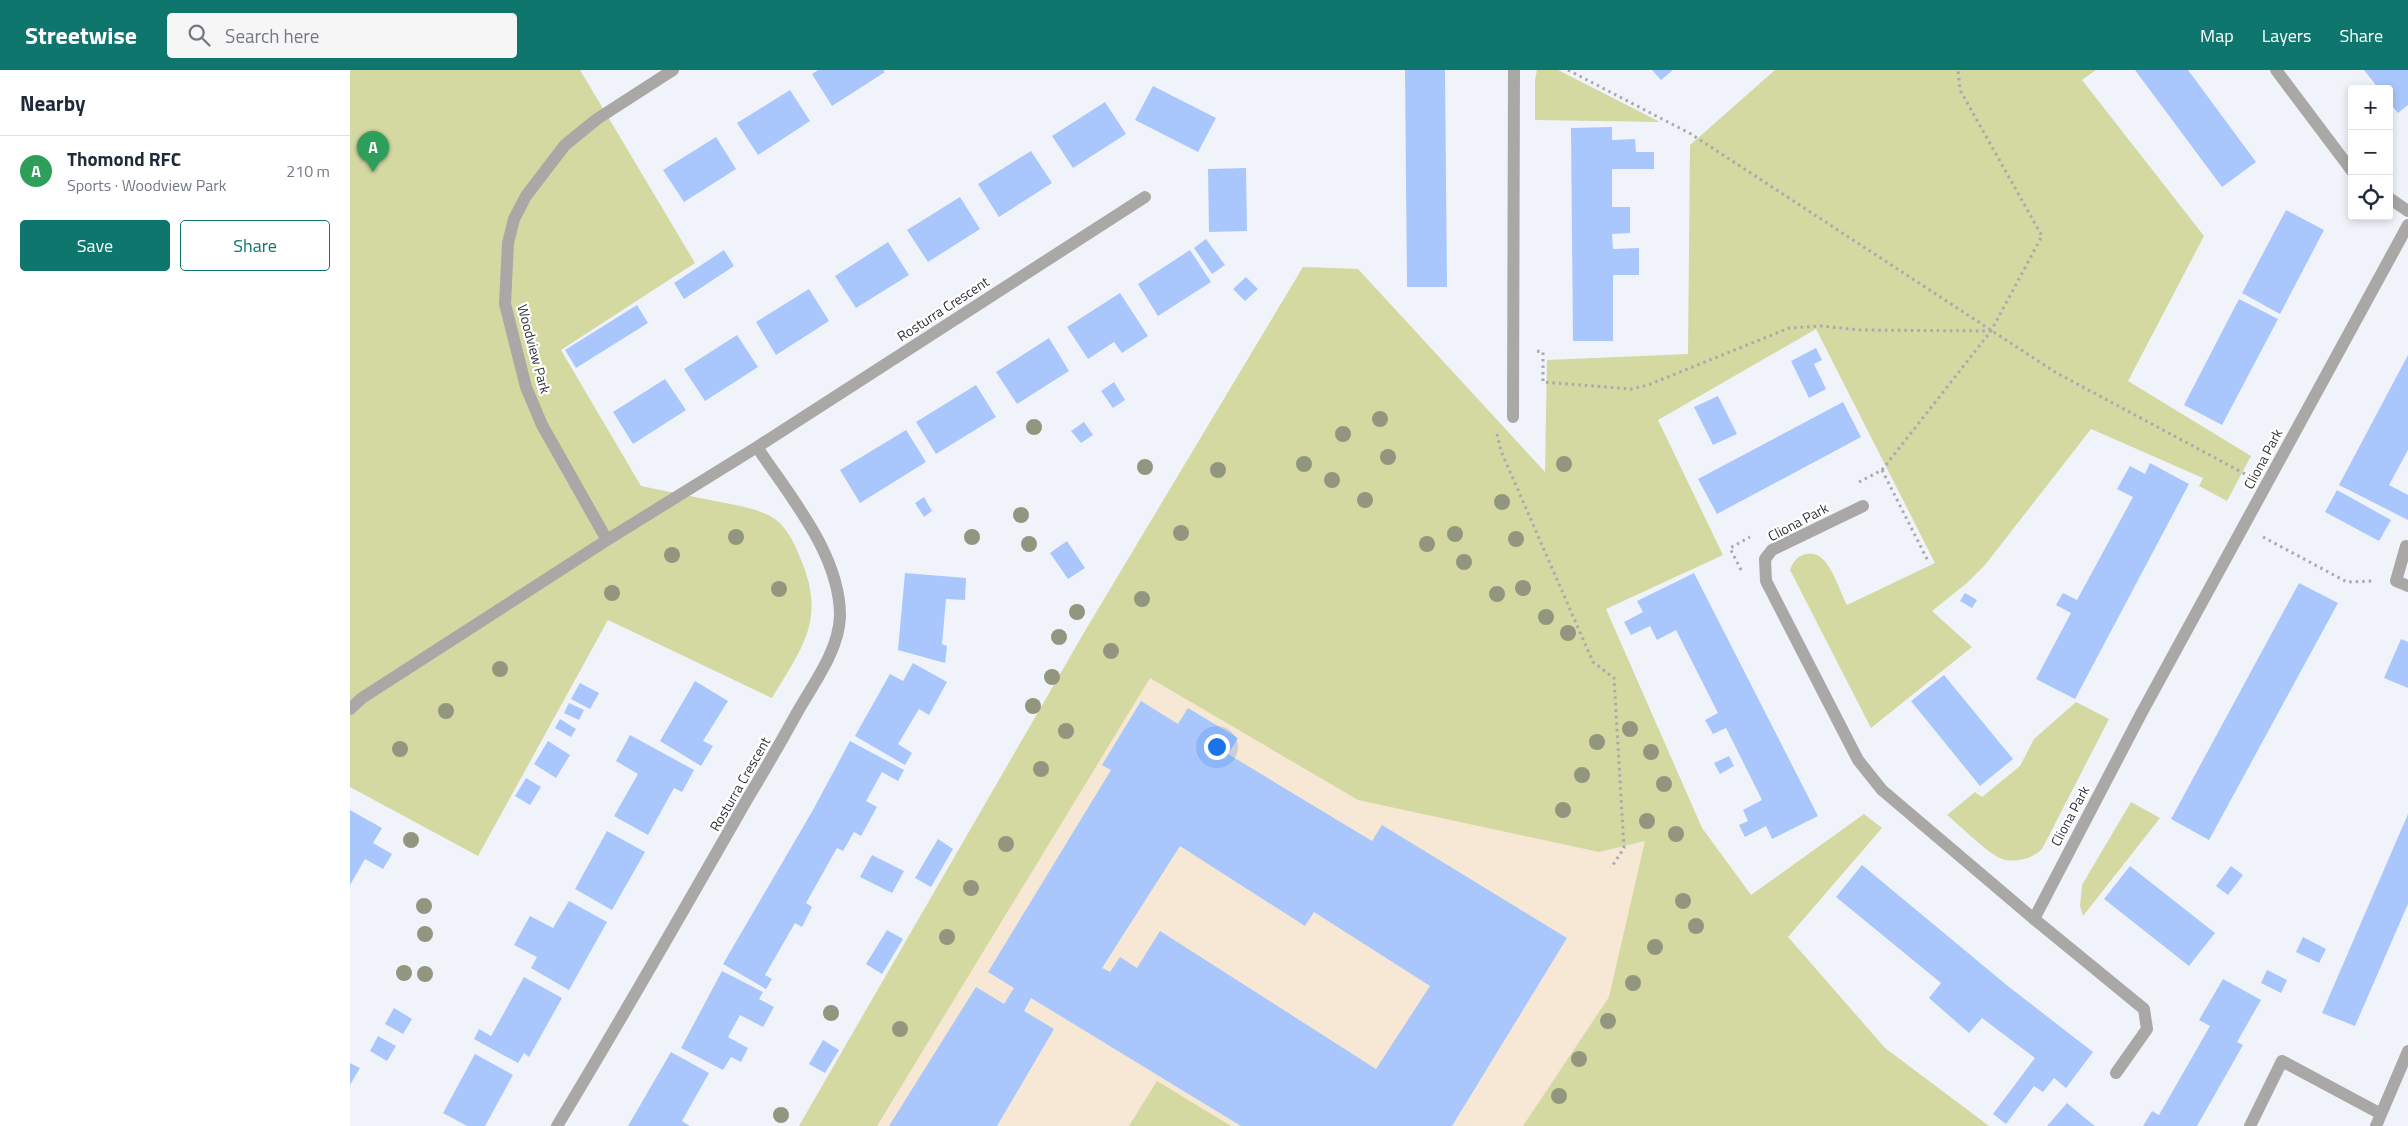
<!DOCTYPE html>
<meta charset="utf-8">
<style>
body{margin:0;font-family:"Titillium Web",sans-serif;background:#f6f6f7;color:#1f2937}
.controls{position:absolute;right:15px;top:15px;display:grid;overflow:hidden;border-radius:5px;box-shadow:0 2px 8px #0003}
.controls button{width:45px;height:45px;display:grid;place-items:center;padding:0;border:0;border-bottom:1px solid #e0e1e3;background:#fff;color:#1f2937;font:25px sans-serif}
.you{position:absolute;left:866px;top:676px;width:18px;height:18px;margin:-12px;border:4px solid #fff;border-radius:50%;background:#1a73e8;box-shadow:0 0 0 8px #1a73e833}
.badge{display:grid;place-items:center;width:32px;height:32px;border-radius:50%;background:#0f766e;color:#fff;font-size:16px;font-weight:700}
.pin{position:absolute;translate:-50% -41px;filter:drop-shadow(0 1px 2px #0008)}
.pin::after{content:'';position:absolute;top:26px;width:18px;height:15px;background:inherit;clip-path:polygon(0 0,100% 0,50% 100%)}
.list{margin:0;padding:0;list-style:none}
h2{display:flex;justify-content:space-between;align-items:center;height:65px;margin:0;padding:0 20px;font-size:21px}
h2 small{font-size:16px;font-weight:400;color:#747a83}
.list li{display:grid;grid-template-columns:32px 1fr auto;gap:15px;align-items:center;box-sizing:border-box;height:70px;padding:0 20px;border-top:1px solid #e0e1e3}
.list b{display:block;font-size:19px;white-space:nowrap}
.list p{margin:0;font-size:16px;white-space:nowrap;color:#747a83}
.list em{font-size:16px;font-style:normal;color:#747a83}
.actions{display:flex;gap:10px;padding:15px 20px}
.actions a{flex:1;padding:11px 0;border:1px solid #0f766e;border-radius:5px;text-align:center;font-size:18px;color:#0f766e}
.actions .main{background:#0f766e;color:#fff}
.icon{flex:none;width:28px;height:28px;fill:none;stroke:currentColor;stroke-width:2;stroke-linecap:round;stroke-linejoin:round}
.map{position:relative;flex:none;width:2058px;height:1056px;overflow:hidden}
header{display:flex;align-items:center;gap:30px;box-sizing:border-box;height:70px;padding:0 25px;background:#0f766e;color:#fff}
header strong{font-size:24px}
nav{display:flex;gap:28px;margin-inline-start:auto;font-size:18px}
.search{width:350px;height:45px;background:#f6f6f7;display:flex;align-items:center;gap:12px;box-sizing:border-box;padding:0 18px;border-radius:5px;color:#747a83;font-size:19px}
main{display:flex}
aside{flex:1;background:#fff}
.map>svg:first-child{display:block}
.education{fill:#f6e8d4}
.green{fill:#d4d8a1}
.building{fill:#a9c7fc;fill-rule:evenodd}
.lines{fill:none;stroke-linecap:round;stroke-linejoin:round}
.path{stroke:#a7aaaf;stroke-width:3;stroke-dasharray:2.5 4;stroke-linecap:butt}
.street{stroke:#aaa8a6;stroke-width:12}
.tree{fill:#93967f}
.labels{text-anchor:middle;stroke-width:4.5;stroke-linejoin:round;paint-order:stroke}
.street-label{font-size:14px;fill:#303134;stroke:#fff}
</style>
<header>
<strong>Streetwise</strong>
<div class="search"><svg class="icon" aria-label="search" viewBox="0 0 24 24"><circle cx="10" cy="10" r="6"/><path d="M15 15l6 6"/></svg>Search here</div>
<nav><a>Map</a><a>Layers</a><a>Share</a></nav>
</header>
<main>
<aside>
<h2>Nearby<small></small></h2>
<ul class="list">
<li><span class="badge" style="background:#2e9e5b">A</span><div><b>Thomond RFC</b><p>Sports · Woodview Park</p></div><em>210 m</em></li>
</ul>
<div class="actions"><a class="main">Save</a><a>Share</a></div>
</aside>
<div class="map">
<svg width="2058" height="1056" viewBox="0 0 2058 1056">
<rect width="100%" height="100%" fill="#f0f4fa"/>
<path class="education" d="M953,197L1008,199L1195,403L1352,758L1401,825L1535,978L1639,1056H449L735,561Z"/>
<path class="green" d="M0,0H230L345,193L211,280L291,416C315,421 340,426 365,431C384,435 403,437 420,446C435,454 443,470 449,485C477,548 454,575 422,628L258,550L128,786L0,717Z
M1187,0H1208L1310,52L1185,50V10Z
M1425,0H1746L1732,10L1854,166L1778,311L1901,386L1877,431L1849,416L1853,408L1741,359L1635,495L1617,513L1582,541L1622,577L1521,658L1440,500C1443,492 1447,486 1456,484C1479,478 1488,519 1497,535L1585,493L1466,259L1308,350L1373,485L1256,539L1352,758L1401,825L1514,744L1532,758L1438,867L1535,978L1639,1056H1173L1259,927L1295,771L1249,782L1008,730L800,608L527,1056H449L735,561L953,197L1008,199L1195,402L1197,290L1338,284L1340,75Z
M1726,632L1759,649L1692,779C1682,789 1665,793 1652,789C1641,786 1608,754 1597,745L1625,722L1632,727L1670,696L1684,669Z
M1781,732L1810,748L1733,846L1730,836L1732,815Z
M807,1011L881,1056H779Z"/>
<path class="building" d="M468,0H533L535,2L482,36L462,4Z
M1055,0H1095L1097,217H1057Z
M1302,0H1323L1311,10Z
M1785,0H1838L1906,92L1872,117Z
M2014,0H2058V35L2048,43L2039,32V19H2029Z
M803,16L866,48L848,82L785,50Z
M440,20L460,51L408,85L387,53Z
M755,32L776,64L723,98L702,66Z
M1262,57V70L1285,69L1286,82H1304V99H1262V137H1280V163L1262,164L1263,179L1289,178V205H1263V271H1223L1221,58Z
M366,67L386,99L334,132L313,100Z
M681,81L702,113L649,147L628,114Z
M896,98L897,161L859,162L858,99Z
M610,127L630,159L578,192L557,160Z
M1936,140L1974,160L1930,244L1892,223Z
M856,169L875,195L862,204L844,178Z
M538,172L559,205L506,238L485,206Z
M374,180L384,196L334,229L324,213Z
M840,180L861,212L808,246L788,214Z
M896,207L908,219L895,231L883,219Z
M459,219L479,251L426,285L406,252Z
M770,223L798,266L772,283L764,272L738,289L717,257Z
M1889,229L1928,249L1872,355L1834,335Z
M287,235L298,253L226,298L215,280Z
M387,265L408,297L355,331L334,299Z
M699,268L719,301L667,334L646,302Z
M1466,278L1472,290L1464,294L1476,319L1459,328L1441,291Z
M2058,285V380L2039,415L2058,425V450L1989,415Z
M315,309L336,340L283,374L263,342Z
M764,312L775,330L763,338L751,321Z
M626,315L646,347L586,384L566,352Z
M1368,326L1387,364L1363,375L1344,337Z
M1493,332L1511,367L1367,444L1348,409Z
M734,352L743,365L731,373L721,361Z
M556,360L576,392L510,433L490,400Z
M1800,393L1839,414L1725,629L1686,609L1721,543L1706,535L1713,523L1727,530L1783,427L1767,419L1780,396L1795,404Z
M1987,420L2041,450L2029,471L1975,442Z
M574,427L582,441L574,447L565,433Z
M717,471L735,498L718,509L700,483Z
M555,503L616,508L615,530L596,529L592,574L597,576L595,593L548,580Z
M1344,503L1468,746L1422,769L1416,756L1395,767L1389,755L1398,751L1393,740L1412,730L1376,658L1363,664L1355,650L1368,643L1326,560L1307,570L1300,556L1281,565L1274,552L1293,542L1287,531Z
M1949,513L1988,533L1859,770L1821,749Z
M1615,523L1627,530L1622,538L1610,531Z
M2051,569L2058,572V618L2034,608Z
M563,593L597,612L579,645L569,639L548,674L562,683L555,695L505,666L540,604L553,611Z
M1594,605L1663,689L1630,716L1561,631Z
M345,611L378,631L353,671L363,676L351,696L310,671Z
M230,613L249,623L240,639L221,629Z
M791,631L828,654L838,638L888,668L878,684L1022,771L1032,755L1217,868L1102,1056H891L681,928L674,941L704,959L647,1056H539L626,917L654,934L664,918L638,902L761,700L752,695ZM830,776L955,856L964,842L1080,916L1026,999L810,861L787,898L770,887L760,902L752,898Z
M219,633L234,640L229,650L214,643Z
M210,649L226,659L221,667L205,658Z
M280,665L344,700L332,722L324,718L298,765L264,746L288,704L266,691Z
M198,671L220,685L206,708L184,694Z
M500,671L554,700L548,711L532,702L516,731L527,737L511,766L504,762L493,781L487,778L456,833L462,837L452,857L445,853L415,905L422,909L416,919L373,894L463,740Z
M1379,686L1384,696L1370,704L1364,693Z
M176,708L191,717L180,735L165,726Z
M0,740L32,758L23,773L42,784L33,799L15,789L0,815Z
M2058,744V834L2005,956L1972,943Z
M257,761L295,782L262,840L225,819Z
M588,769L603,779L581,817L565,808Z
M522,785L554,801L542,823L510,807Z
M1512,795L1659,917L1743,982L1716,1018L1704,1008L1693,1022L1684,1016L1656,1054L1643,1044L1685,988L1632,948L1619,963L1579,928L1591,913L1486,827Z
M1780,796L1865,863L1839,896L1754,829Z
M1881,796L1893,805L1878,825L1866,816Z
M219,831L257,852L219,920L181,898L187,887L164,875L180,846L203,858Z
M537,860L553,869L532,904L516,894Z
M1953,867L1976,879L1969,893L1946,882Z
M1917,900L1937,910L1931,923L1911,913Z
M372,901L413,922L409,929L424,937L413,957L390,945L378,967L398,978L391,992L381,987L373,1000L331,978Z
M174,907L212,928L179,987L174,983L168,993L124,969L129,959L141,966Z
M1873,909L1911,930L1887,972L1893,975L1847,1056H1793L1802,1041L1809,1045L1860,956L1849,950Z
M44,938L62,949L53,964L35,954Z
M28,966L46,976L37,991L20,981Z
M473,970L489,980L475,1003L459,994Z
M321,982L359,1003L332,1051L340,1056H278Z
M125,984L163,1005L135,1056H117L93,1043Z
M0,993L10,998L0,1015Z
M1717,1033L1736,1049L1745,1056H1697Z"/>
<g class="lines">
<path class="path" d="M1218,0L1341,64L1705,302L1895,404
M1187,281L1193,282V312L1281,319L1298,315L1439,258L1472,256L1510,260L1641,261
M1147,364L1151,381L1243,592L1264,608L1274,778L1261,798
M1532,400L1579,493
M1509,412L1532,400L1641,261L1692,166L1610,20L1608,0
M1913,467L1997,512L2023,511
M1391,500L1380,478L1400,467"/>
<path class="street" d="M1926,0L2002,101
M2039,128L2058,141
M1163,347L1164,0
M1513,436L1422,480L1415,489L1416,511L1508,690L1532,720L1684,849L1791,644L2058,155
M257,470L192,355L176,317L155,234L158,173L164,149L176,126L215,75L247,49L323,0
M2056,476L2046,511L2058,516
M0,639L12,628L257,470L407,377L795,127
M1684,849L1794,939L1797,959L1766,1003
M207,1056C273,947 336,836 399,726C416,698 432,670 448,641C464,613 489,580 490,546C490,484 440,427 407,377
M1900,1056L1932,991L2031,1044
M2026,1056L2058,981"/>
</g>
<g class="tree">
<circle cx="1030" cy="349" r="8"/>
<circle cx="684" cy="357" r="8"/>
<circle cx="993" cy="364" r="8"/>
<circle cx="1038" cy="387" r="8"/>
<circle cx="954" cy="394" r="8"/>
<circle cx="1214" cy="394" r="8"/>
<circle cx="795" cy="397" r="8"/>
<circle cx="868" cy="400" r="8"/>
<circle cx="982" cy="410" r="8"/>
<circle cx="1015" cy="430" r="8"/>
<circle cx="1152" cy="432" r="8"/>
<circle cx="671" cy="445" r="8"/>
<circle cx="831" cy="463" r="8"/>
<circle cx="1105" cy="464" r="8"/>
<circle cx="386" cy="467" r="8"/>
<circle cx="622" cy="467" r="8"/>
<circle cx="1166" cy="469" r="8"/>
<circle cx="679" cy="474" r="8"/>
<circle cx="1077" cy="474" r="8"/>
<circle cx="322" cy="485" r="8"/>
<circle cx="1114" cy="492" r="8"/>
<circle cx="1173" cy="518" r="8"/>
<circle cx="429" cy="519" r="8"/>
<circle cx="262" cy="523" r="8"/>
<circle cx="1147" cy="524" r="8"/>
<circle cx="792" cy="529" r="8"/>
<circle cx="727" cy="542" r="8"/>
<circle cx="1196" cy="547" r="8"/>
<circle cx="1218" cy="563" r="8"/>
<circle cx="709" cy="567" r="8"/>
<circle cx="761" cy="581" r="8"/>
<circle cx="150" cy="599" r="8"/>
<circle cx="702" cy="607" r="8"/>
<circle cx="683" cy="636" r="8"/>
<circle cx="96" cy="641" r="8"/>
<circle cx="1280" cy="659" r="8"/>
<circle cx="716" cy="661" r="8"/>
<circle cx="1247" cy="672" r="8"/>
<circle cx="50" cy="679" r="8"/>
<circle cx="1301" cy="682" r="8"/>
<circle cx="691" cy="699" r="8"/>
<circle cx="1232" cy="705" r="8"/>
<circle cx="1314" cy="714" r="8"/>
<circle cx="1213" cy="740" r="8"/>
<circle cx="1297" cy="751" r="8"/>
<circle cx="1326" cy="764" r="8"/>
<circle cx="61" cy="770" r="8"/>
<circle cx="656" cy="774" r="8"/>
<circle cx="621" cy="818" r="8"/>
<circle cx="1333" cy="831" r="8"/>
<circle cx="74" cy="836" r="8"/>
<circle cx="1346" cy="856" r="8"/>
<circle cx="75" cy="864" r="8"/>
<circle cx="597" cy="867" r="8"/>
<circle cx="1305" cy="877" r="8"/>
<circle cx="54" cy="903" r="8"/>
<circle cx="75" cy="904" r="8"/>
<circle cx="1283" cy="913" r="8"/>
<circle cx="481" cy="943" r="8"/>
<circle cx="1258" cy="951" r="8"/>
<circle cx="550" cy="959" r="8"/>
<circle cx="1229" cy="989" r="8"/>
<circle cx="1209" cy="1026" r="8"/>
<circle cx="431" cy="1045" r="8"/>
</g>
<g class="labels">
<g class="street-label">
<text transform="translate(593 239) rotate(-33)" y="5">Rosturra Crescent</text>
<text transform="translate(184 279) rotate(75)" y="5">Woodview Park</text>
<text transform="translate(1913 389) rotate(-62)" y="5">Cliona Park</text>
<text transform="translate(1448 452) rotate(-28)" y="5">Cliona Park</text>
<text transform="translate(390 714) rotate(-60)" y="5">Rosturra Crescent</text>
<text transform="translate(1720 746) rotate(-62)" y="5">Cliona Park</text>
</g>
</g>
</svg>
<div class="controls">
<button>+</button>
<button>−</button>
<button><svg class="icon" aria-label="locate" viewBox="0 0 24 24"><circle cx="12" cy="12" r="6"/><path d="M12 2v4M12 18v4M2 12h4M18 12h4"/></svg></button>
</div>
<div class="you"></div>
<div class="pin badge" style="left:23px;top:102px;background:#2e9e5b">A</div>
</div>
</main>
